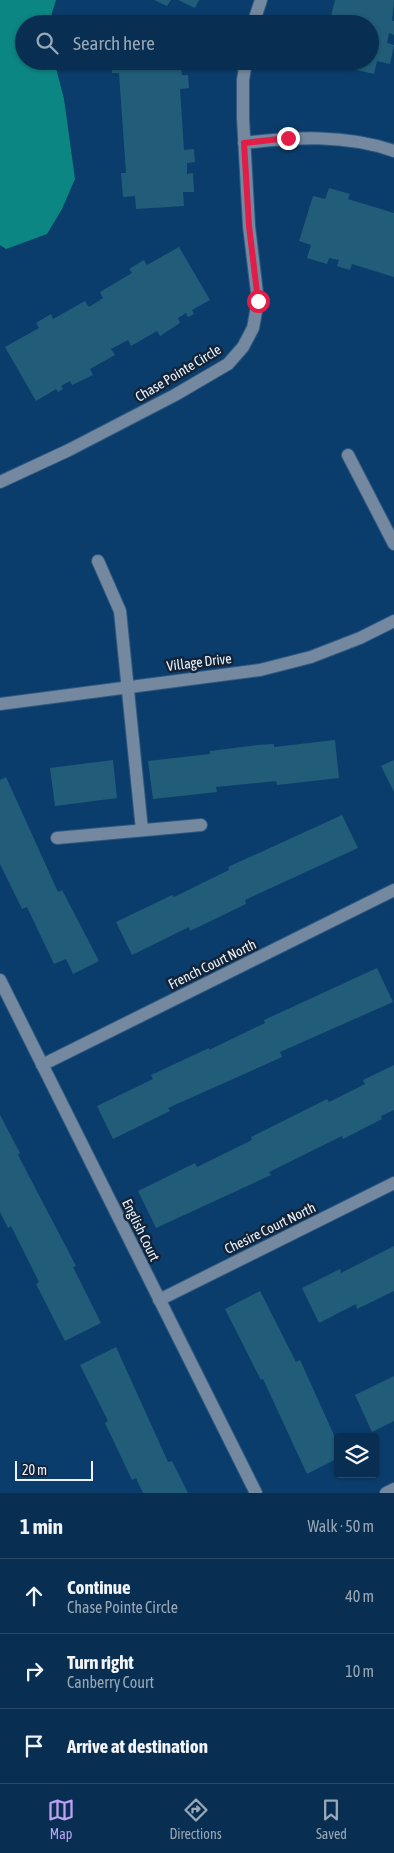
<!DOCTYPE html>
<meta charset="utf-8">
<style>
body{margin:0;font-family:"Asap Condensed",sans-serif;background:#163a5b;color:#f1f3f6}
.controls{position:absolute;right:15px;bottom:15px;display:grid;overflow:hidden;border-radius:5px;box-shadow:0 1px 4px #0004}
.controls button{width:45px;height:45px;display:grid;place-items:center;padding:0;border:0;border-bottom:1px solid #294a68;background:#082e51;color:#f1f3f6;font:25px sans-serif}
.scale{position:absolute;left:15px;bottom:12px;width:78px;box-sizing:border-box;padding-left:5px;border:2px solid #eef3f9;border-top:0;font-size:14px;line-height:18px;white-space:nowrap;color:#eef3f9;-webkit-text-stroke:4px #11243a;paint-order:stroke}
.stop{position:absolute;width:15px;height:15px;margin:-11px;border:4px solid #e11d48;border-radius:50%;background:#fff}
.stop.end{background:#e11d48;border-color:#fff;box-shadow:0 1px 5px #0008}
.list{margin:0;padding:0;list-style:none}
h2{display:flex;justify-content:space-between;align-items:center;height:65px;margin:0;padding:0 20px;font-size:21px}
h2 small{font-size:16px;font-weight:400;color:#98a8b7}
.list li{display:grid;grid-template-columns:32px 1fr auto;gap:15px;align-items:center;box-sizing:border-box;height:75px;padding:0 20px;border-top:1px solid #294a68}
.list b{display:block;font-size:19px;white-space:nowrap}
.list p{margin:0;font-size:16px;white-space:nowrap;color:#98a8b7}
.list em{font-size:16px;font-style:normal;color:#98a8b7}
.icon{flex:none;width:28px;height:28px;fill:none;stroke:currentColor;stroke-width:2;stroke-linecap:round;stroke-linejoin:round}
.map{position:relative;flex:none;width:394px;height:1493px;overflow:hidden}
.search{position:absolute;background:#082e51;box-shadow:0 1px 4px #0004;left:15px;right:15px;top:15px;height:55px;display:flex;align-items:center;gap:12px;box-sizing:border-box;padding:0 18px;border-radius:28px;color:#98a8b7;font-size:19px}
.sheet{height:290px;background:#082e51}
nav{display:flex;justify-content:space-around;align-items:center;box-sizing:border-box;height:70px;border-top:1px solid #294a68;background:#082e51;font-size:14px;color:#98a8b7}
nav a{display:grid;justify-items:center;gap:2px}
nav .on{color:#bca0f2}
.map>svg:first-child{display:block}
.water{fill:#0c8683}
.building{fill:#215d78}
.lines{fill:none;stroke-linecap:round;stroke-linejoin:round}
.minor-casing{stroke:#2f5a83;stroke-width:14}
.minor{stroke:#7489a0;stroke-width:12}
.route{stroke:#e11d48;stroke-width:6}
.labels{text-anchor:middle;stroke-width:5;stroke-linejoin:round;paint-order:stroke}
.street-label{font-size:14px;fill:#eef3f9;stroke:#11243a}
</style>
<div class="map">
<svg width="394" height="1493" viewBox="0 0 394 1493">
<rect width="100%" height="100%" fill="#0b3d6c"/>
<path class="water" d="M0,0H56L51,16V24H24V61H55L57,72L64,99L75,179L62,209L47,234L6,249L0,245Z"/>
<path class="building" d="M154,0H171L167,6Z
M178,0H199L195,8Z
M335,0H394L392,21H394V35L389,33L387,43L394,45L390,64L377,61L374,74L327,63L328,61H370V24H329Z
M111,61H185L186,69H181L182,75H188L189,88L180,89L184,150L194,149L195,162L187,163V174L193,173L194,192H183L184,206L136,209L135,196L123,197L121,173H126L119,73H112Z
M329,188L350,194L348,199L394,213V277L352,264L350,270L337,266L339,260L329,258L327,264L307,258L311,245L299,241L313,196L325,199Z
M179,247L210,300L192,310L194,314L188,317L186,313L178,318L180,323L160,336L157,331L131,346L128,340L111,349L115,355L90,369L93,375L72,385L70,381L61,386L63,389L58,392L56,389L36,401L5,347L39,328L36,323L51,314L53,319L85,301L89,307L103,298L100,292L132,273L129,269L144,260L147,265Z
M335,740L339,778L277,785L276,781L216,787L217,792L153,799L148,761L210,754V751L257,745L274,744V747Z
M113,760L117,798L55,806L50,768Z
M394,760V792L381,766Z
M6,777L58,892L62,890L99,961L73,974L66,959L54,964L27,907L22,909L0,864V780Z
M342,815L358,848L245,900L246,904L190,931L189,927L132,955L116,922L172,895L174,897L229,870L228,867Z
M377,968L393,1002L280,1052L282,1057L168,1108L170,1111L113,1139L97,1106L153,1079L151,1075L209,1048V1050L265,1023L264,1020Z
M394,1065V1110L381,1116L382,1119L343,1139L342,1136L269,1172L271,1175L156,1228L138,1191L195,1163L197,1167L252,1140L251,1137L327,1099L329,1102L365,1084L363,1080Z
M0,1115L20,1153L18,1155L76,1266L73,1267L101,1323L65,1341L36,1284L39,1282L11,1226L8,1228L0,1212Z
M394,1246V1291L357,1309L356,1304L319,1323L302,1288L340,1269L341,1273Z
M260,1291L296,1362L300,1360L338,1444V1458L307,1474L263,1379L261,1380L225,1309Z
M116,1347L168,1462L172,1461L188,1493H143L136,1478L132,1480L105,1423L108,1421L80,1365Z
M394,1376V1421L372,1432L355,1395Z"/>
<g class="lines">
<g class="minor-casing">
<path id="minor" d="M253,24L261,0
M244,143C294,137 345,134 394,151
M348,455L394,544
M0,482L69,450L175,395L228,364L243,347L253,328L258,301L249,226L243,118V80L246,61
M98,561L120,611L142,830
M0,704L260,670L311,657L360,638L394,621
M57,838L201,825
M0,980L256,1493
M42,1065L394,890
M159,1300L394,1183
M386,1493L394,1489"/>
</g>
<use href="#minor" class="minor"/>
</g>
<g class="lines">
<path class="route" d="M258,301L249,226L244,143L288,138"/>
</g>
<g class="labels">
<g class="street-label">
<text transform="translate(178 373) rotate(-31)" y="5">Chase Pointe Circle</text>
<text transform="translate(199 662) rotate(-7)" y="5">Village Drive</text>
<text transform="translate(212 964) rotate(-26)" y="5">French Court North</text>
<text transform="translate(270 1228) rotate(-26)" y="5">Chesire Court North</text>
<text transform="translate(141 1230) rotate(64)" y="5">English Court</text>
</g>
</g>
</svg>
<div class="controls">
<button><svg class="icon" aria-label="layers" viewBox="0 0 24 24"><path d="M12 4l9 5-9 5-9-5zM3 14l9 5 9-5"/></svg></button>
</div>
<div class="scale">20 m</div>
<div class="stop" style="left:258px;top:301px"></div>
<div class="stop end" style="left:288px;top:138px"></div>
<div class="search"><svg class="icon" aria-label="search" viewBox="0 0 24 24"><circle cx="10" cy="10" r="6"/><path d="M15 15l6 6"/></svg>Search here</div>
</div>
<section class="sheet">
<h2>1 min<small>Walk · 50 m</small></h2>
<ul class="list">
<li><svg class="icon" aria-label="ahead" viewBox="0 0 24 24"><path d="M12 20V5M6 11l6-6 6 6"/></svg><div><b>Continue</b><p>Chase Pointe Circle</p></div><em>40 m</em></li>
<li><svg class="icon" aria-label="right" viewBox="0 0 24 24"><path d="M7 20v-9h11M14 6l5 5-5 5"/></svg><div><b>Turn right</b><p>Canberry Court</p></div><em>10 m</em></li>
<li><svg class="icon" aria-label="arrive" viewBox="0 0 24 24"><path d="M6 21V4h12l-3 4 3 4H6"/></svg><div><b>Arrive at destination</b></div></li>
</ul>
</section>
<nav>
<a class="on"><svg class="icon" aria-label="map" viewBox="0 0 24 24"><path d="M3 6l6-2 6 2 6-2v14l-6 2-6-2-6 2zM9 4v14M15 6v14"/></svg>Map</a>
<a><svg class="icon" aria-label="directions" viewBox="0 0 24 24"><path d="M12 3l9 9-9 9-9-9zM9 14v-3h6M13 9l2 2-2 2"/></svg>Directions</a>
<a><svg class="icon" aria-label="saved" viewBox="0 0 24 24"><path d="M7 4h10v16l-5-4-5 4z"/></svg>Saved</a>
</nav>
